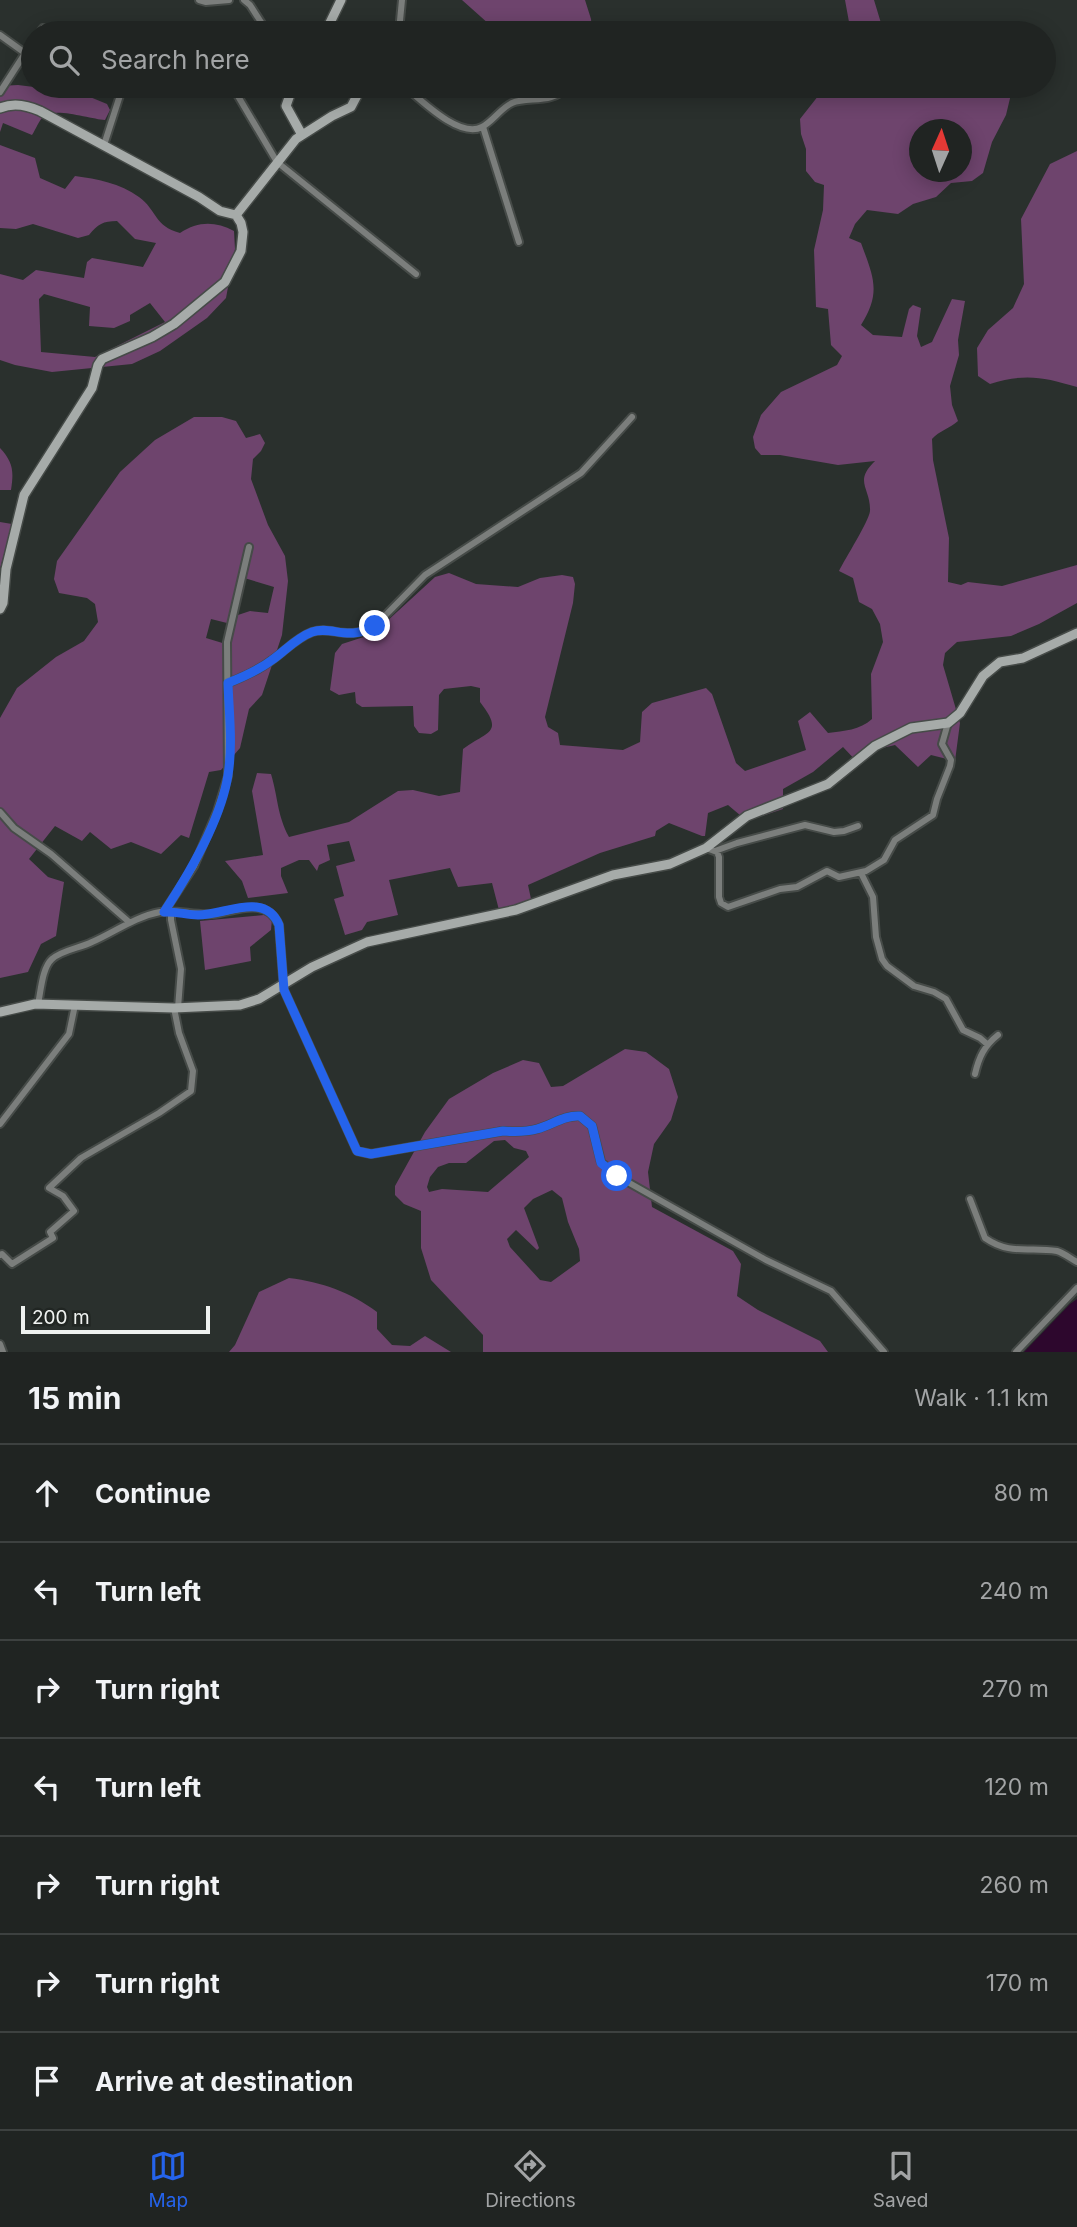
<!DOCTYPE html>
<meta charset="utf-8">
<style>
body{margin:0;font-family:Inter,sans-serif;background:#2d302f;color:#f1f3f6}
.compass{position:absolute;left:909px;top:119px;width:63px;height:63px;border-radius:50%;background:#202422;box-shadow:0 4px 18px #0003;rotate:3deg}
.scale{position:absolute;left:21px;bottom:18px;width:189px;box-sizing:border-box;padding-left:7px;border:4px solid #eff2f0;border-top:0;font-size:19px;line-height:24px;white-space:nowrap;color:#eff2f0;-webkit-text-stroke:5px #212623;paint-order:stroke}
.stop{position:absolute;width:21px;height:21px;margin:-16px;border:5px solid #2563eb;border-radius:50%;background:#fff}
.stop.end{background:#2563eb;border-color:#fff;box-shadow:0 2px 7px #0008}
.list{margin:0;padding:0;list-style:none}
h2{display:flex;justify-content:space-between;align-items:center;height:91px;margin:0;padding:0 28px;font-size:30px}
h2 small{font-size:23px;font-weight:400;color:#a2a4a5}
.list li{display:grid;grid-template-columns:46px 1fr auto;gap:21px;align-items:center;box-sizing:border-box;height:98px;padding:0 28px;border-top:2px solid #3d4140}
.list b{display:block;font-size:26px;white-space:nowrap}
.list em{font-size:23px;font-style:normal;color:#a2a4a5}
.icon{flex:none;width:38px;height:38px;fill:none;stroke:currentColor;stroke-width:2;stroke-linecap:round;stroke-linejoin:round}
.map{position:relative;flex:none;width:1077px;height:1352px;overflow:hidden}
.search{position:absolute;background:#202422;box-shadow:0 4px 18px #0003;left:21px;right:21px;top:21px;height:77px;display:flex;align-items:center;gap:18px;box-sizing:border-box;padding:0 24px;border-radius:38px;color:#a2a4a5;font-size:26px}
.sheet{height:777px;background:#202422}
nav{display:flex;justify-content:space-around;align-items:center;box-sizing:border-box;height:98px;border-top:2px solid #3d4140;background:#202422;font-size:19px;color:#a2a4a5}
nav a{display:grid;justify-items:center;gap:4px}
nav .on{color:#2563eb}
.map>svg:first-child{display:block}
.forest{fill:#6e446d;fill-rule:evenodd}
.water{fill:#2d072d}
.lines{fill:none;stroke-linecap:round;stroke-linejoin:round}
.street-casing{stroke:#464b48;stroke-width:10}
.secondary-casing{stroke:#464b48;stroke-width:12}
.street{stroke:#7b7e7c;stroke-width:6}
.secondary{stroke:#a6aba9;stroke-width:9}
.route{stroke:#2563eb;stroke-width:9}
</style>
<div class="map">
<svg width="1077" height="1352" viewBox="0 0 1077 1352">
<rect width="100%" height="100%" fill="#2a302d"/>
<path class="forest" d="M462,0H585L591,19L592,33H499Z
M845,0H874L884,33H851Z
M18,85L34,87L78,86L90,97L107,104L110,110L105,120C91,119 55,107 44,116C39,120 36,129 32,135L3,123L0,132V86Z
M826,86H1009L1012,90L1006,115L992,142L983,173L972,181L951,183L936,197L913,204L898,214L867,210L855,224L849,238L861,243C873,276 882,292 861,325L873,335L902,337L909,309L913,305L921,308L917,336L921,347L932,342L952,299L965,301L958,340L959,355L950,386L952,405L958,421C950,428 939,431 932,439L933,460L949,538L948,582L961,585L968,582L1002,586L1077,565V603L1039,624L1011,636L957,642L945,653L943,665L960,723L955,761L931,755L918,767L895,745L878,749L860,765L843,747L813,772L783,789V809L747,821L728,805L708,813L705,836H702L669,823L656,831L655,836L600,853L528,885L531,899L499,910L492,883L458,887L450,868L389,880L398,915L367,922L362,930L345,935L334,899L344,896L336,866L355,861L349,841L327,845L330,860L319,865L317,871L309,860H299L281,868V876L288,893L248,898L242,881L225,861L263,855L252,791L257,773L271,774C278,797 277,815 289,837L349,822L398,791L413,790L439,796L460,792L463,749C487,731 505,734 480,702V688L471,686L444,689L439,695L438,730L431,734L419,733L414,726L413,706L362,707L356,703L355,692L339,695L330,690L335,653L342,644L373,634L435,577L449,573L476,584L518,587L540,578L562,575L573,577L575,584L573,603L545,717L548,727L558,733L560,745L623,750L640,742L642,712L652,703L706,688L712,694L736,763L745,771L806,750L798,721L810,712L828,733C844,731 860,730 872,719L871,674L883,642L880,624L872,609L859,602L853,578L839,571C845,559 869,521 870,511C871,488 853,482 875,461L838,465L780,455H761L755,448L753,437L761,415L781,392L837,365L842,356L831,345L828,309L816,307L814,250L823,210L824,185L815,182L806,171V149L801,134L800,119ZM920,130H962V172H920Z
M0,145L35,158L40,178L65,189L75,176C97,179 120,183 139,197C157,210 154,226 180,233C198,221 215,221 234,231L235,249L226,298L207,318L160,351L132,364L52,372L15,365L0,360V274L23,280L36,270L84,278L87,262L92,258L143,267L156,243L135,239L117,221C103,221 98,224 89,235L78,238L33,224L16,229L0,228ZM44,294L90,307L89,326L114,328L130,321V315L150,303L165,322L95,357L41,352L39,299Z
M1077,151V387C1043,377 1025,373 990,384L978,376L977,348L988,330L1013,308L1024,284L1021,219L1050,164Z
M194,417H222L236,421L246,438L260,434L265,443L261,451L253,459L251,479L268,525L285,556L288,581L282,635L262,695L249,709L240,748L221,770L209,772L189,838L181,835L161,854L131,842L111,849L90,832L82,841L55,826L29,859L48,877L64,882L56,936L41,944L28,972L0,978V718L17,688L56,657L84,641L98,622L95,604L87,598L59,593L54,579L57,561L120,472L155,440ZM241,577L274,587L268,613L250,611L238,615L229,645L206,638L211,619L227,623Z
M0,448C13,462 14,471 11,490H0Z
M0,522L12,524L0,569Z
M264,915L272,919L271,930L250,947L251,961L205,970L200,921Z
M625,1049L646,1052L669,1069L678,1097L671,1120L654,1144L648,1172L652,1207L733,1251L741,1264L737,1296L758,1310L820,1341L828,1352H483V1335L431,1280L421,1248V1211L404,1204L395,1195V1186L425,1132L449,1099L493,1073L523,1060L539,1063L551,1087L563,1086ZM505,1140L514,1148L526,1151L529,1157L488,1192L442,1189L429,1192L427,1187L430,1177L438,1167L449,1163H466L494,1141ZM552,1190L562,1198L568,1222L579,1249L580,1261L551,1282L540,1280L510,1247L507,1239L516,1230L537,1250L539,1248L524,1208L533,1199Z
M289,1278C322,1282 350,1292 377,1312V1329L392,1345L410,1346L425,1336L451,1352H229L235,1345L259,1292Z"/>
<path class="water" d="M1077,1299V1352H1024L1070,1304Z"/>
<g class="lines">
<g class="street-casing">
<path id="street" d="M199,0L206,2L229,0
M244,0L250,5L268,33
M39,33L43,28
M187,33L192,30L194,33
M396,33L399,31L402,0
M0,35L25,53
M232,86L277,162L416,274
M404,86C420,99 459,139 482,127C493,121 501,108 512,103C529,96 552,105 568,86
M0,92L33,41
M483,127L519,242
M104,145L123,86
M228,683C243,677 259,670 272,660C285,651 296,638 312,632C332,625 346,642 375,626L425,575L581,473L632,417
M0,812L14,828L51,854L129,922
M706,848L717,852L719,857V897L721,903L728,907L780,889L797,887L827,871L839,877L866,871L884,860L895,840L933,815L937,799L950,766L951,760L942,744L948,723
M715,851L737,843L805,825L834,832L844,831L858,826
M861,873L873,897L876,937L882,959L887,966L914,986L934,992L946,999L963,1030L980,1038L987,1044
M171,911V920L181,969L178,1008
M164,912L194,866L217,812L228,776L227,642L249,547
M38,1004C41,991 42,968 52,959C62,950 80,948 92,942C115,932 134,917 160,912C177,909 195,916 213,914C237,911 266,896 279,925L284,990L357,1151L371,1154L503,1131C514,1132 526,1132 537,1129C552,1125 564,1115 580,1116L592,1126L601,1162L617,1176L766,1260L831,1291L884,1352
M975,1074C979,1057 984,1046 998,1035
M0,1124L69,1034L75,1005
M970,1199L985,1238C1011,1256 1029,1246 1057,1251C1064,1253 1071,1259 1077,1262
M0,1255L2,1254L12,1264L53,1238L50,1232L74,1211L63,1196L49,1188L81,1158L159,1113L191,1091L193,1071L179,1033L174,1008
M0,1344L3,1352
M1016,1352L1077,1288"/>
</g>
<g class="secondary-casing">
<path id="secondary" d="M325,33L341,0
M293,86L286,106L302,135
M0,108C14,102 27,105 40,111L199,197L220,211L236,215L296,139L332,116L351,107L362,86
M0,609L3,603L6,569L24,495L92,388L98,365L102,359L152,337L174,324L225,282L241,251L243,232L241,223L236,215
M0,1012L35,1004L174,1008L240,1005L259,999L312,967L367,942L516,910L613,875L670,864L706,848L747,816L828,784L875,746L911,728L948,723L960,713L983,676L1000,662L1023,658L1077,633"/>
</g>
<use href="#street" class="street"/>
<use href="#secondary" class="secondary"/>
</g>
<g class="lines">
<path class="route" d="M375,626C347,642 332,625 312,632C296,638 285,651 272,660C259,670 243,677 228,683C229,713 233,745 228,775C221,820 189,874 164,912C176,911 186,915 198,915C225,915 265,891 279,925L284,990L357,1151L371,1154L503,1131C514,1132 526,1132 537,1129C552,1125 564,1115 580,1116L592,1126L601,1163L617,1176"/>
</g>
</svg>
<svg class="compass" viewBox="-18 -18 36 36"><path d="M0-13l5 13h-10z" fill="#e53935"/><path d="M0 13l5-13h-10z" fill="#a2a4a5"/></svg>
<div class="scale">200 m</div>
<div class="stop" style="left:617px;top:1176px"></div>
<div class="stop end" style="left:375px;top:626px"></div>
<div class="search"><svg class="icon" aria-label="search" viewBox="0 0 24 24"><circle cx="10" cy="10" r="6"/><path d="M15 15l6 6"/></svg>Search here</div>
</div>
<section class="sheet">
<h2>15 min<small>Walk · 1.1 km</small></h2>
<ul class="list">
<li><svg class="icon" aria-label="ahead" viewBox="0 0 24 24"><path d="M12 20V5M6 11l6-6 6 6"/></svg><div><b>Continue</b></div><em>80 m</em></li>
<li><svg class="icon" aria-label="left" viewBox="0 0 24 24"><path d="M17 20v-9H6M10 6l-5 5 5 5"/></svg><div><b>Turn left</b></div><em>240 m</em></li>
<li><svg class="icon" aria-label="right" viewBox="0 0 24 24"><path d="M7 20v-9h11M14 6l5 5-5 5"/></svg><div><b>Turn right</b></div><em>270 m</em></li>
<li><svg class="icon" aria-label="left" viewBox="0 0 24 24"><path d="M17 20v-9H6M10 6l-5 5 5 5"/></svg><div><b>Turn left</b></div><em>120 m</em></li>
<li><svg class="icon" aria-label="right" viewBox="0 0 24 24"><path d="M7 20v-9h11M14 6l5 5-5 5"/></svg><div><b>Turn right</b></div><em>260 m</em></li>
<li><svg class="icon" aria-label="right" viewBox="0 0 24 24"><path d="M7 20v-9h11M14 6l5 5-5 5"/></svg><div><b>Turn right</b></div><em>170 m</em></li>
<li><svg class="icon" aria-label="arrive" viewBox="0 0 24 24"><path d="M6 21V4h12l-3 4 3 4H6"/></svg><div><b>Arrive at destination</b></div></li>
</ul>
</section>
<nav>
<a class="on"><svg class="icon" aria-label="map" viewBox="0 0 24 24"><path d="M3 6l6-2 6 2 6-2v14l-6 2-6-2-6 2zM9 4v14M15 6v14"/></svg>Map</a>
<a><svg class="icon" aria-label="directions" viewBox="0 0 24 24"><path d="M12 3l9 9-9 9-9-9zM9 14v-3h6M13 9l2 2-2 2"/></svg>Directions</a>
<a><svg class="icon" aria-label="saved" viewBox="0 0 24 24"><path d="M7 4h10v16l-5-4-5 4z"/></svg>Saved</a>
</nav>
